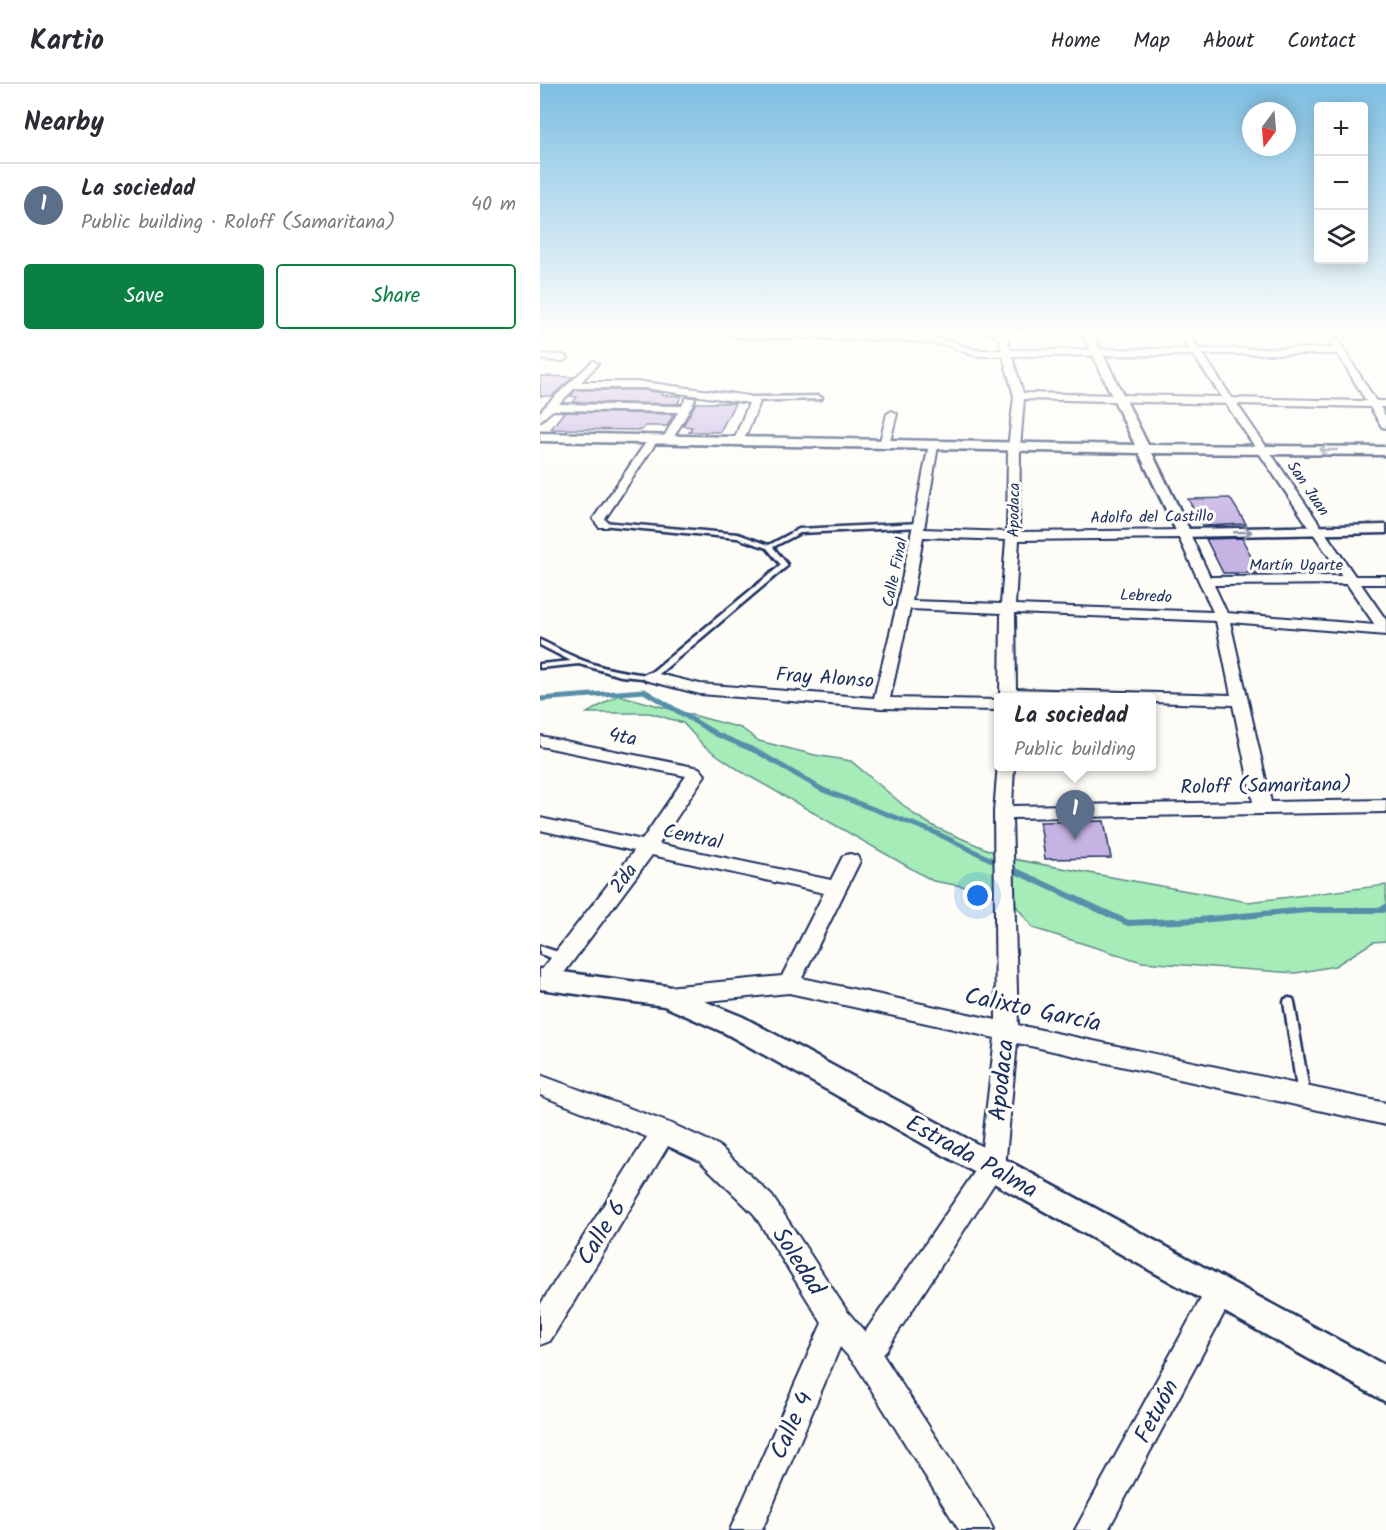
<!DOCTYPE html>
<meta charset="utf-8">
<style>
body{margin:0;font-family:Kalam,sans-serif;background:#f7f7f7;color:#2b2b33}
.controls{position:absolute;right:18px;top:18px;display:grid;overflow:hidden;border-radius:6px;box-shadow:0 3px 15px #0003}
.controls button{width:54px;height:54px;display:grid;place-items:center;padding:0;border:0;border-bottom:2px solid #e1e1e2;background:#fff;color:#2b2b33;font:30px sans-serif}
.compass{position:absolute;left:702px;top:18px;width:54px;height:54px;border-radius:50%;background:#fff;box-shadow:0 3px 15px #0003;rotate:196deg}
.you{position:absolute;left:438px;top:812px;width:21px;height:21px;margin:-15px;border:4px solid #fff;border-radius:50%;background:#1a73e8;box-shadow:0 0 0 9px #1a73e833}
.badge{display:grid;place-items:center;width:39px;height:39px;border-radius:50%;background:#0b8043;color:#fff;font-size:20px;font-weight:700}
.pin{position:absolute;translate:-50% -50px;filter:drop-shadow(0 2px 3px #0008)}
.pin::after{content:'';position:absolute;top:32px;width:21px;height:18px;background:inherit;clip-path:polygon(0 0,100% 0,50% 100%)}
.popup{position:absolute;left:454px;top:609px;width:162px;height:78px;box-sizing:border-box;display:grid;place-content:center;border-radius:6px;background:#fff;filter:drop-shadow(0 2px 4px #0005);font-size:20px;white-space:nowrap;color:#7c7c81}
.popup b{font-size:22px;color:#2b2b33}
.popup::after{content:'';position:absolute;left:50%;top:100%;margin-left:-12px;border:12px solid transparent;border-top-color:#fff}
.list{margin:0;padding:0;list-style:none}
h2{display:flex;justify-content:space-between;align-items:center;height:78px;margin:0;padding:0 24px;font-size:26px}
h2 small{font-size:20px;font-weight:400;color:#7c7c81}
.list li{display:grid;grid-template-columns:39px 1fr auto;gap:18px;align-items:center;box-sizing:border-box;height:84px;padding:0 24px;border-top:2px solid #e1e1e2}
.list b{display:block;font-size:22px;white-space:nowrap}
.list p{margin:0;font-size:20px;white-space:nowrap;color:#7c7c81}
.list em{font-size:20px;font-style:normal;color:#7c7c81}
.actions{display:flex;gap:12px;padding:18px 24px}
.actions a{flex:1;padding:14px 0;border:2px solid #0b8043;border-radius:6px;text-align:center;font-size:21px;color:#0b8043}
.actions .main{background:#0b8043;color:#fff}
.icon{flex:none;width:33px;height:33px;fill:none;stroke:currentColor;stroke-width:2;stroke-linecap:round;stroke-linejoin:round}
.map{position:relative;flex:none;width:846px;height:1446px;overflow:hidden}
header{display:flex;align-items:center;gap:36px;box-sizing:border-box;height:84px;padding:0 30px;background:#fff;border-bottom:2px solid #e1e1e2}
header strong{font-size:28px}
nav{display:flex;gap:33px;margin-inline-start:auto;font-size:21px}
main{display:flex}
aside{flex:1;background:#fff}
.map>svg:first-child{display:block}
.green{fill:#a6ecb8;stroke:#608e8b;stroke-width:1.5}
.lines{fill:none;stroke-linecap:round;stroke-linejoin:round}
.stream-far1{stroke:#578fa9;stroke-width:5}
.stream{stroke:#578fa9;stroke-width:6}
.building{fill:#c6b3e3;stroke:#1b2f5e;stroke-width:1.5}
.service-casing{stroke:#1b2f5e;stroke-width:5}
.minor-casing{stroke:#1b2f5e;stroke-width:4}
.tertiary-casing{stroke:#1b2f5e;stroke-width:5}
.service{fill:#fdfcf7;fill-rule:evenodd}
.minor{fill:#fdfcf7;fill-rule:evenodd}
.tertiary{fill:#fdfcf7;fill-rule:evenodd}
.oneway{stroke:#8c96aa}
.labels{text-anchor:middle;stroke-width:6;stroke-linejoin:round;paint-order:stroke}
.far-street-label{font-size:16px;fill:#1b2f5e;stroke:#fdfcf7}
.street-label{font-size:20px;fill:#1b2f5e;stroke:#fdfcf7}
.near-street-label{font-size:24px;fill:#1b2f5e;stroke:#fdfcf7}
</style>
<header>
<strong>Kartio</strong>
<nav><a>Home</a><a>Map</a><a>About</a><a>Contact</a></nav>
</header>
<main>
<aside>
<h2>Nearby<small></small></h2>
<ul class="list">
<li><span class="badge" style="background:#5c6f8a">1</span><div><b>La sociedad</b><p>Public building · Roloff (Samaritana)</p></div><em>40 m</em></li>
</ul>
<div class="actions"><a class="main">Save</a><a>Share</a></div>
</aside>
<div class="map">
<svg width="846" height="1446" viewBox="0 0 846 1446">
<rect width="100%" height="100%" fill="#fdfcf7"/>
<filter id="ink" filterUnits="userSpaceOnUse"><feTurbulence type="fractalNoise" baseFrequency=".0167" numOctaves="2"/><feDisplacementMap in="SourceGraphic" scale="12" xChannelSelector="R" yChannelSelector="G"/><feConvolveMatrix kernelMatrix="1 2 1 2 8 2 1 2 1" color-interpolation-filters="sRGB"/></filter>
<g filter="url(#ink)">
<path class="green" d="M78,611L201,644L219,657L275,671L311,677L375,731L395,743L467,774L708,818L846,801V857L833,858L795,882L756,889L602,878L493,844L467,810L393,797L202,688L164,662L143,639L110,629H47Z"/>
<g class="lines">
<path class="stream-far1" d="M0,615L104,607L176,650L218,668L283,706L394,748L458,779"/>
<path class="stream" d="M467,783L588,839L660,836L767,826H842L846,823"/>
</g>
<path class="building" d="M0,292L33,293L12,312H0Z
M36,306H104L123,309L121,311L142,312L138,318L141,320L33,318L37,313L30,312Z
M156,319H195L180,348H149L152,343L143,342Z
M24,328L134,330L127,342H105L102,346L11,345Z
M690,414L706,440L663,442L648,415Z
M702,454L719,489H683L666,455Z
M564,737L571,774L505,775L500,738Z"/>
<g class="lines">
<g class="service-casing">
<path id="service" d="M279,312L282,314L281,315L209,317L206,315L209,313Z
M63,438L198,450L229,461L259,445L380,439L383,441L380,443L260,449L233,463L247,480V482L113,595L81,592L39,580L0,584V580L31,577L0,561V556C10,560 20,567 30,571C55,583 81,588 108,591L241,481L227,464L197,454L61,441L60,440Z
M0,862L27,871L28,874L27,877L23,878L0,870Z
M749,914L753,915L754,918L770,1012L768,1016L764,1017L760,1016L758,1012L744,918L745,915Z"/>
</g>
<g class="minor-casing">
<path id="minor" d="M189,250H360L408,256L436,266H462L458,253L448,250H466L471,266L650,265L640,250H649L659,265L794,264L786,250H794L836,317H846V323H840L846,333V344L842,343L830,323L697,320L815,492H846V500H821L846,536V551L690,538L731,718L846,716V728L472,734L478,941L846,1019V1041L477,959L465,1083L343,1271L448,1435L453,1446H419L316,1281L300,1263L222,1446H190L282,1239L214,1130L160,1077L128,1062L10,1257L0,1261V1221L107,1053L0,1011V991L132,1040L178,1061L232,1112L307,1227L325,1248L440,1080L455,954L249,909L127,921L119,918L116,912L119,906L127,903L242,892L284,809L112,771L15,901L7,903L0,901V888L94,767L0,746V734L102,756L146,692L0,662V652L159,684L165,691L119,760L291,796L303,772L310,770L317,772L320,777L262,894L456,936L454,728L458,679V682H474L472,722L713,718L693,621L612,618V614H460L461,529L370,525L350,614L458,616V626L341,624L160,610L105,596L102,593L105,590L110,588L160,600L334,614L357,521L389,360H397L398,362L384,445L467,448L468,364L474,312L463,272H435L406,261L360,256L193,253ZM663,270H798L826,317L692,314ZM653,271L682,313L483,309L472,272ZM484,315L686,320L802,492L670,493L650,450L644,446L479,448L480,364ZM383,453L466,456L461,520L372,517ZM639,454L673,528L475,521L479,456ZM807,500L835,541L687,529L674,501ZM475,529L676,537L691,611L476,605Z
M0,270L23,271L28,274L23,277L0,276Z
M53,277L58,280L41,298H103L209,312L220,318L203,358L198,361L193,358L209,319L103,304H35L19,320L142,322L146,314H154L155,316L131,358L127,359L122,356L138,328L13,326L0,337V328L6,321Z
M352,327L357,330L349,361L344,364L340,363L339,361L347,330Z
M113,353L118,356L65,435L69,440L67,443H59L53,435L109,354Z
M680,1194L690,1198L694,1208L690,1218L568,1446H535L670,1198Z"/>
</g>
<g class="tertiary-casing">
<path id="tertiary" d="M543,250H553L608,361L846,363V371L612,369L649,445L846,441V449L639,453L599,369L0,357V349L595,361Z
M0,885L127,902L203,933L846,1282V1318L185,949L124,922L0,905Z"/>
</g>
<use href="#service" class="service"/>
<use href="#minor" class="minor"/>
<use href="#tertiary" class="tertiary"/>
</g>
<defs><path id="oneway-shaft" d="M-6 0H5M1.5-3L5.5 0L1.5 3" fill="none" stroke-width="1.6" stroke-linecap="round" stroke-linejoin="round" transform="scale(1.5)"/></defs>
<g class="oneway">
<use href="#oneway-shaft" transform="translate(788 366) rotate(-180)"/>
<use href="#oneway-shaft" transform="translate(703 448) rotate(-2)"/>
</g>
</g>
<linearGradient id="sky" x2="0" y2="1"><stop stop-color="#7ebfe3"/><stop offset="0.55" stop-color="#fefefb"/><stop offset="1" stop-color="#fefefb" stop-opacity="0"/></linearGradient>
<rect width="846" height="453" fill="url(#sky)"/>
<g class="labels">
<g class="far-street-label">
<text transform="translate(769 404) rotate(56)" y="6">San Juan</text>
<text transform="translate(473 426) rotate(-89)" y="6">Apodaca</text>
<text transform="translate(612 432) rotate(-1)" y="6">Adolfo del Castillo</text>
<text x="756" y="486">Martín Ugarte</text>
<text transform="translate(354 488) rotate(-78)" y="6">Calle Final</text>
<text transform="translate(606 511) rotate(3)" y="6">Lebredo</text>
</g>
<g class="street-label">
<text transform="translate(285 593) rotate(4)" y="7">Fray Alonso</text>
<text transform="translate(83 652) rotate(12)" y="7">4ta</text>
<text transform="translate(726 701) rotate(-1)" y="7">Roloff (Samaritana)</text>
<text transform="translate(153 752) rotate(12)" y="7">Central</text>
<text transform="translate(83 794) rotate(-53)" y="7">2da</text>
</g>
<g class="near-street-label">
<text transform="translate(493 925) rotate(12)" y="8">Calixto García</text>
<text transform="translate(461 996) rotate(-84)" y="8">Apodaca</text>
<text transform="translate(432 1072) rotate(29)" y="8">Estrada Palma</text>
<text transform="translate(61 1148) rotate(-58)" y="8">Calle 6</text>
<text transform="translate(259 1177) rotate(57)" y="8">Soledad</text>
<text transform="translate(616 1327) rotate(-62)" y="8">Fetuón</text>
<text transform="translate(251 1341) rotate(-66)" y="8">Calle 4</text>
</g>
</g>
</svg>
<div class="controls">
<button>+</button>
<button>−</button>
<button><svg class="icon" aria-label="layers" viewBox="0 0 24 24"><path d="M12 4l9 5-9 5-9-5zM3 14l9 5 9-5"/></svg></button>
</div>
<svg class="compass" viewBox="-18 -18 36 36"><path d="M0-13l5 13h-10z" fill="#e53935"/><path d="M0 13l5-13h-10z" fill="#7c7c81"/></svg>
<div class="you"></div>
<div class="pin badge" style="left:535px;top:756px;background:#5c6f8a">1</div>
<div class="popup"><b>La sociedad</b>Public building</div>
</div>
</main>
